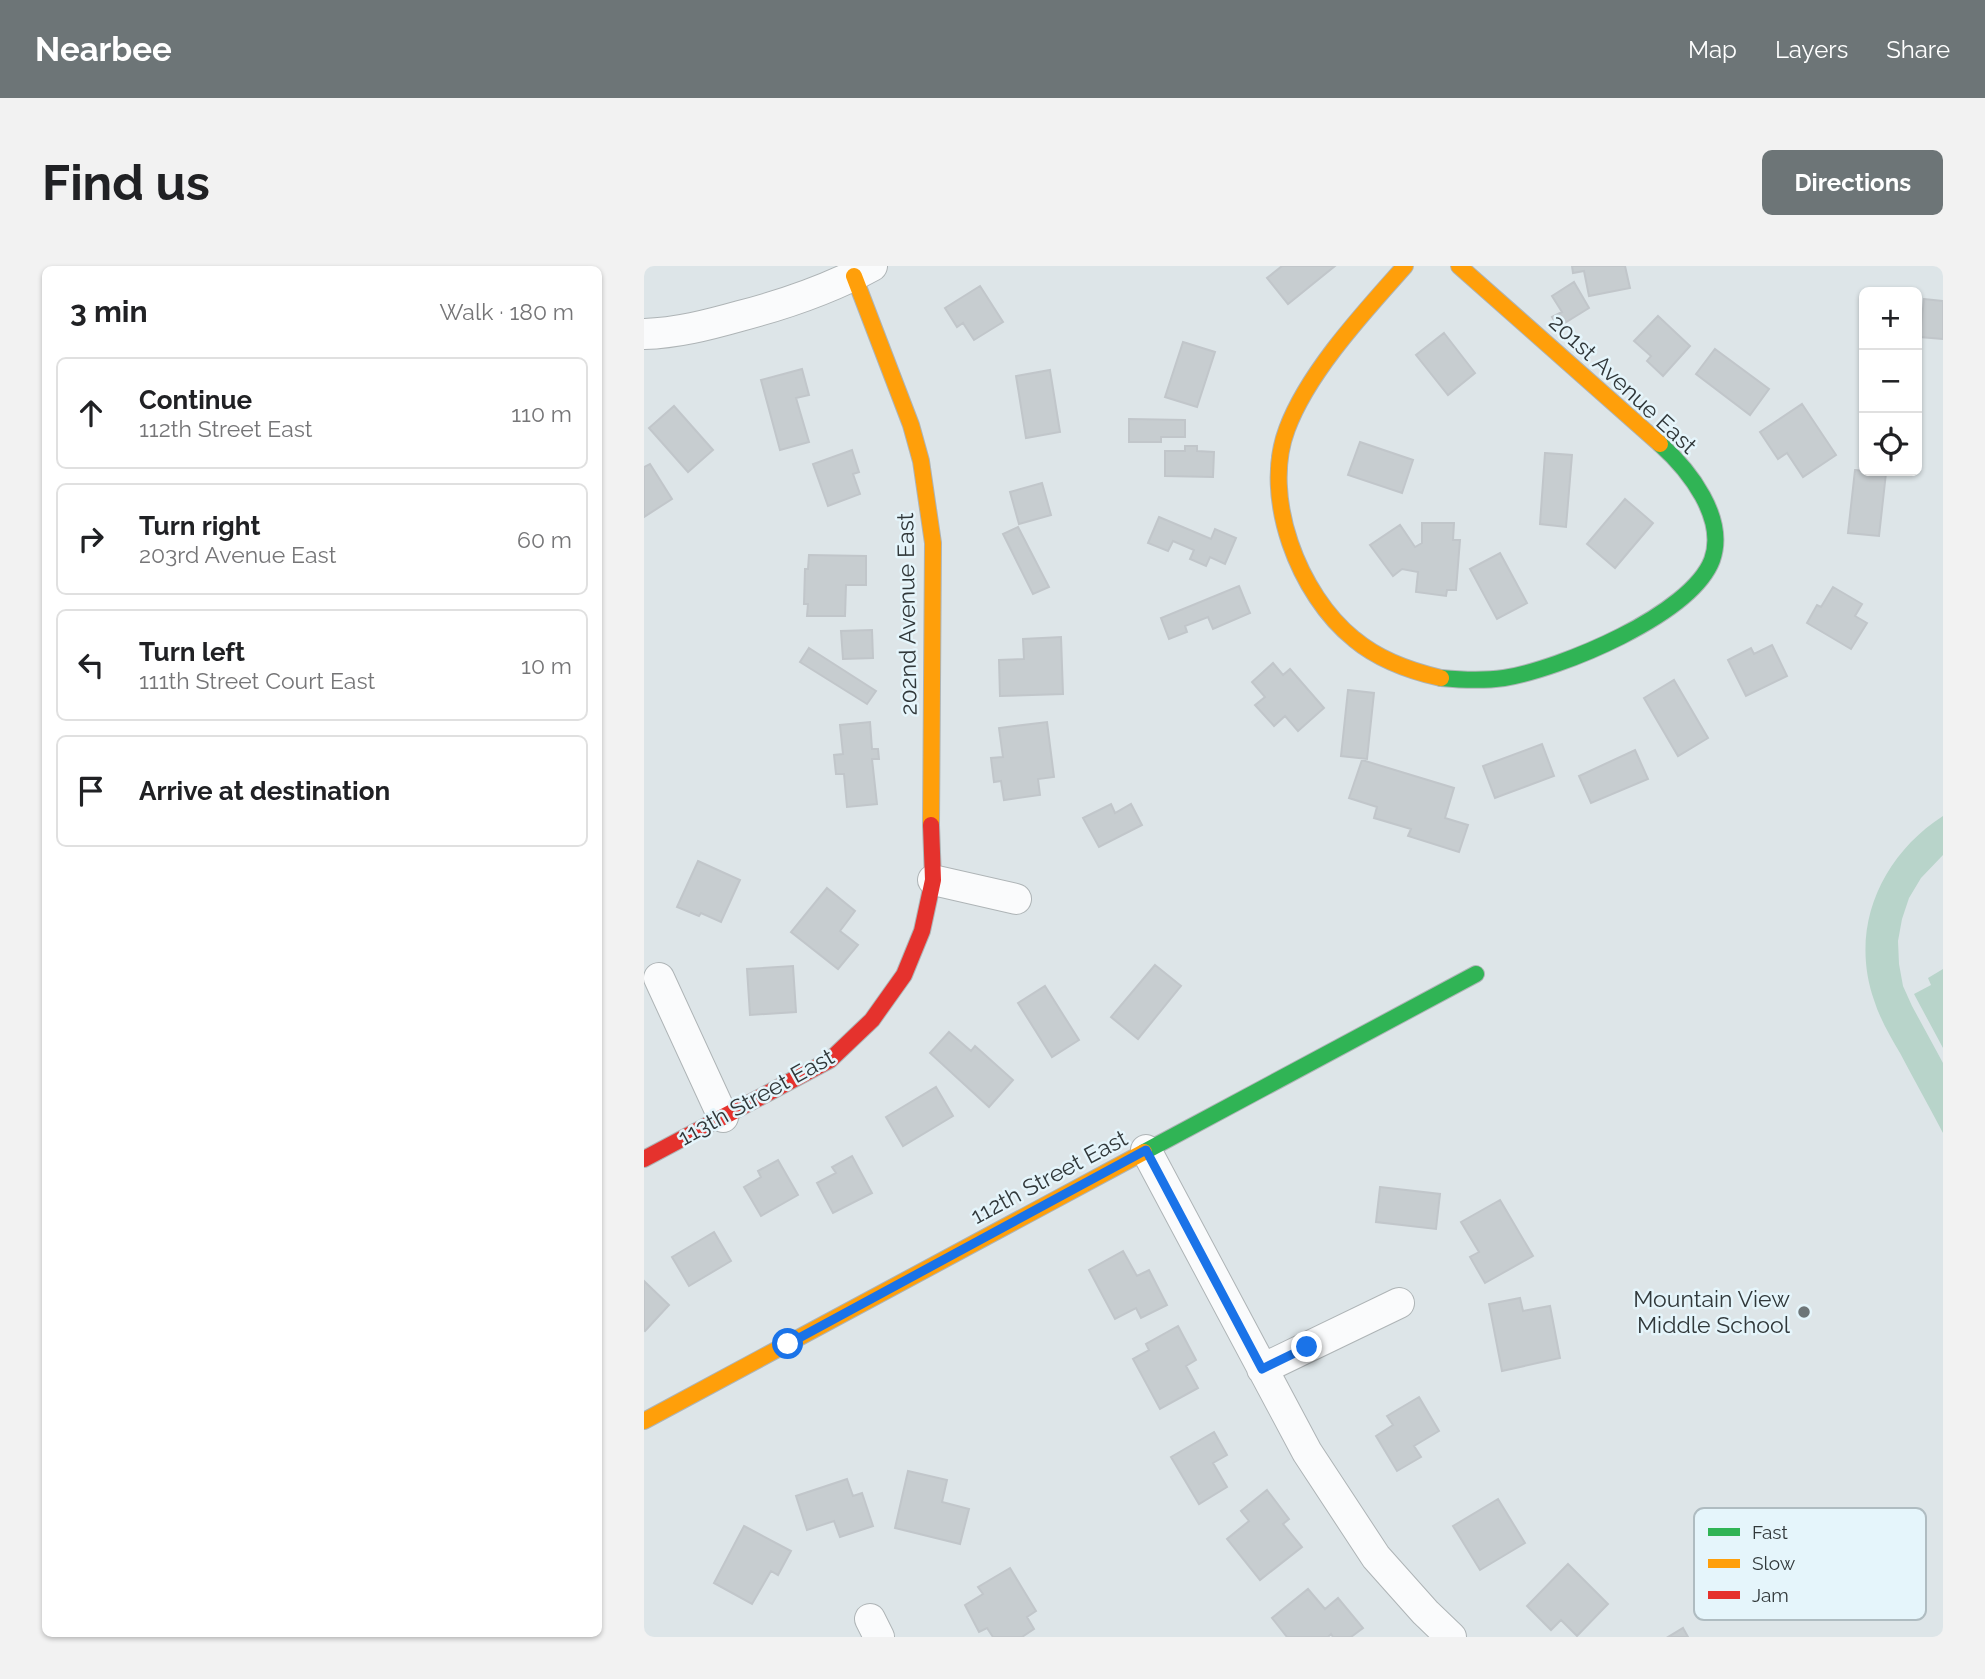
<!DOCTYPE html>
<meta charset="utf-8">
<style>
body{margin:0;font-family:Raleway,sans-serif;background:#f2f2f2;color:#202124}
.controls{position:absolute;right:21px;top:21px;display:grid;overflow:hidden;border-radius:10px;box-shadow:0 2px 5px #0004}
.controls button{width:63px;height:63px;display:grid;place-items:center;padding:0;border:0;border-bottom:2px solid #e0e0e0;background:#fff;color:#202124;font:35px sans-serif}
.stop{position:absolute;width:21px;height:21px;margin:-16px;border:5px solid #1a73e8;border-radius:50%;background:#fff}
.stop.end{background:#1a73e8;border-color:#fff;box-shadow:0 2px 7px #0008}
.list{margin:0;padding:0;list-style:none}
h2{display:flex;justify-content:space-between;align-items:center;height:91px;margin:0;padding:0 28px;font-size:30px}
h2 small{font-size:23px;font-weight:400;color:#757577}
.list li{display:grid;grid-template-columns:46px 1fr auto;gap:21px;align-items:center;box-sizing:border-box;height:112px;margin:0 14px 14px;padding:0 14px;border:2px solid #e0e0e0;border-radius:10px}
.list b{display:block;font-size:26px;white-space:nowrap}
.list p{margin:0;font-size:23px;white-space:nowrap;color:#757577}
.list em{font-size:23px;font-style:normal;color:#757577}
.icon{flex:none;width:38px;height:38px;fill:none;stroke:currentColor;stroke-width:2;stroke-linecap:round;stroke-linejoin:round}
.map{position:relative;flex:none;width:1299px;height:1371px;overflow:hidden;border-radius:10px}
header{display:flex;align-items:center;gap:42px;box-sizing:border-box;height:98px;padding:0 35px;background:#6d7577;color:#fff}
header strong{font-size:33px}
nav{display:flex;gap:38px;margin-inline-start:auto;font-size:24px}
.intro{display:flex;align-items:center;justify-content:space-between;box-sizing:border-box;height:168px;padding:0 42px}
h1{margin:0;font-size:49px}
.button{padding:18px 32px;border-radius:10px;background:#6d7577;color:#fff;font-size:24px;font-weight:700}
main{display:flex;gap:42px;padding:0 42px}
aside{flex:1;background:#fff;border-radius:10px;box-shadow:0 2px 5px #0004}
.map>svg:first-child{display:block}
.green{fill:#b8d4ca}
.building{fill:#c7cdd0;stroke:#c1c6ca;stroke-width:2}
.lines{fill:none;stroke-linecap:round;stroke-linejoin:round}
.street-casing{stroke:#aeb4b6;stroke-width:32}
.fast-casing{stroke:#aeb4b6;stroke-width:18}
.slow-casing{stroke:#aeb4b6;stroke-width:18}
.jam-casing{stroke:#aeb4b6;stroke-width:18}
.street{stroke:#fafbfc;stroke-width:30}
.fast{stroke:#30b455;stroke-width:16}
.slow{stroke:#ff9f0a;stroke-width:16}
.jam{stroke:#e5322d;stroke-width:16}
.route{stroke:#1a73e8;stroke-width:9}
.poi-dot{fill:#6d7577;stroke:#e5f5fb;stroke-width:2.5}
.labels{text-anchor:middle;stroke-width:5;stroke-linejoin:round;paint-order:stroke}
.street-label{font-size:23px;fill:#31383a;stroke:#e5f5fb}
.poi-label{font-size:23px;fill:#31383a;stroke:#e5f5fb;text-anchor:end}
.key{fill:#e5f5fb;stroke:#afbcc1;stroke-width:2}
.key-label{font-size:19px;fill:#31383a}
</style>
<header>
<strong>Nearbee</strong>
<nav><a>Map</a><a>Layers</a><a>Share</a></nav>
</header>
<div class="intro"><h1>Find us</h1><a class="button">Directions</a></div>
<main>
<aside>
<h2>3 min<small>Walk · 180 m</small></h2>
<ul class="list">
<li><svg class="icon" aria-label="ahead" viewBox="0 0 24 24"><path d="M12 20V5M6 11l6-6 6 6"/></svg><div><b>Continue</b><p>112th Street East</p></div><em>110 m</em></li>
<li><svg class="icon" aria-label="right" viewBox="0 0 24 24"><path d="M7 20v-9h11M14 6l5 5-5 5"/></svg><div><b>Turn right</b><p>203rd Avenue East</p></div><em>60 m</em></li>
<li><svg class="icon" aria-label="left" viewBox="0 0 24 24"><path d="M17 20v-9H6M10 6l-5 5 5 5"/></svg><div><b>Turn left</b><p>111th Street Court East</p></div><em>10 m</em></li>
<li><svg class="icon" aria-label="arrive" viewBox="0 0 24 24"><path d="M6 21V4h12l-3 4 3 4H6"/></svg><div><b>Arrive at destination</b></div></li>
</ul>
</aside>
<div class="map">
<svg width="1299" height="1371" viewBox="0 0 1299 1371">
<rect width="100%" height="100%" fill="#dde5e8"/>
<path class="green" d="M1299,550V589L1277,612L1265,632L1258,653L1254,675L1255,698L1259,720L1268,740L1299,797V867C1285,840 1270,814 1256,787C1246,770 1236,753 1230,734C1205,662 1237,590 1299,550Z
M1299,703V782L1270,728L1287,719L1284,712Z"/>
<path class="building" d="M638,0H691L644,38L623,12Z
M928,0H981L986,22L945,30L940,5L929,7Z
M930,16L945,42L914,61L908,51L918,46L908,30Z
M336,20L359,56L330,74L319,57L313,61L301,42Z
M1280,33L1299,35V73L1276,71Z
M1014,50L1046,80L1019,110L1003,95L1007,90L990,75Z
M800,67L831,107L804,129L772,89Z
M539,76L571,86L553,141L521,131Z
M1071,83L1125,123L1106,149L1052,108Z
M158,103L165,129L152,132L165,176L136,184L117,114Z
M406,104L416,166L382,172L372,110Z
M1158,138L1192,189L1159,211L1143,187L1134,193L1116,166Z
M30,140L69,184L44,206L5,162Z
M485,153L541,154V171H517V176H485Z
M716,176L769,194L758,227L704,209Z
M541,180H553V185L570,186L569,211L521,210V185H541Z
M208,184L215,206L209,208L216,228L184,240L169,198Z
M901,187L928,189L922,261L896,258Z
M6,198L28,233L0,251V201Z
M1211,204L1242,207L1235,270L1204,267Z
M398,217L407,249L375,258L366,226Z
M981,233L1009,257L971,302L943,278Z
M515,251L567,273L571,263L592,272L581,298L566,291L562,300L546,293L550,284L529,275L524,285L504,277Z
M778,257H810L809,274H816L812,324H803L802,330L772,326L774,306L758,303L749,310L726,279L756,259L771,281L778,277Z
M374,261L405,321L389,328L359,268Z
M856,287L883,337L853,353L826,303Z
M165,289L222,290V319H202L201,350H163L164,338H160L161,303H164Z
M595,320L606,347L569,363L564,351L541,360L543,366L525,373L517,352Z
M1189,321L1218,338L1211,350L1223,357L1207,383L1163,357L1173,339L1177,341Z
M228,364L229,392L199,393L197,365Z
M417,371L419,428L356,430L355,394L380,393L379,373Z
M1128,379L1143,410L1102,430L1084,394L1107,382L1110,388Z
M165,382L232,425L223,438L156,396Z
M629,397L639,409L646,403L680,442L654,465L641,450L630,460L611,439L621,431L608,416Z
M1030,414L1064,472L1034,490L1000,432Z
M704,424L730,427L723,493L697,490Z
M226,456L228,483H234L235,493H228L233,538L203,541L200,508H192L190,489L199,488L196,459Z
M403,456L410,511L394,513L396,529L360,534L357,515L350,516L347,492L359,491L355,462Z
M898,478L910,510L851,532L839,500Z
M991,484L1004,513L947,537L935,510Z
M718,494L810,522L801,552L824,559L815,586L764,570L767,563L730,552L733,541L705,532Z
M467,538L471,547L487,538L498,559L455,581L439,552Z
M54,595L96,614L77,656L57,647L55,650L33,641Z
M183,622L211,645L196,665L214,679L194,703L147,666Z
M511,699L537,720L494,773L467,751Z
M149,700L152,746L106,749L103,703Z
M401,720L435,774L408,791L374,737Z
M305,766L327,785L331,780L369,814L345,841L286,787Z
M292,821L309,850L259,880L242,851Z
M208,890L228,927L189,947L173,917L192,907L188,901Z
M134,894L154,929L117,950L100,921L117,911L114,905Z
M736,921L796,928L792,963L732,956Z
M856,934L889,990L841,1017L826,991L835,986L817,956Z
M70,966L87,995L45,1020L28,991Z
M479,985L493,1010L505,1004L523,1039L497,1052L492,1042L471,1053L445,1004Z
M0,1015L25,1039L1,1065L0,1064Z
M876,1032L879,1045L906,1040L916,1092L858,1105L845,1038Z
M534,1060L552,1094L542,1100L554,1122L516,1143L489,1093L505,1084L502,1078Z
M775,1131L795,1165L770,1180L777,1191L753,1205L732,1170L749,1159L743,1150Z
M570,1166L583,1189L569,1197L583,1221L555,1238L527,1191Z
M264,1205L303,1214L298,1236L325,1243L316,1278L251,1262Z
M203,1213L209,1230L218,1227L229,1260L196,1271L190,1255L163,1264L152,1230Z
M623,1224L645,1253L639,1258L658,1281L616,1314L583,1273L605,1255L597,1245Z
M854,1233L881,1277L836,1304L809,1260Z
M100,1260L147,1285L134,1309L127,1305L108,1338L70,1317Z
M924,1298L964,1338L933,1370L917,1354L907,1364L883,1340Z
M366,1302L392,1345L383,1351L390,1363L378,1371H349L343,1362L335,1366L321,1339L339,1328L334,1321Z
M664,1323L681,1343L694,1332L719,1362L707,1371H689L687,1368L684,1371H643L628,1352Z
M1039,1362L1044,1371H1024Z"/>
<g class="lines">
<g class="street-casing">
<path id="street" d="M0,68C33,67 64,59 96,50C142,38 186,23 228,0
M289,614L372,633
M15,712L79,851
M502,884L663,1186L732,1291L781,1346L807,1371
M618,1103L755,1037
M226,1353L235,1371"/>
</g>
<g class="fast-casing">
<path id="fast" d="M797,412C818,414 839,415 860,412C916,403 1047,349 1068,294C1083,252 1045,204 1016,178
M500,886L832,708"/>
</g>
<g class="slow-casing">
<path id="slow" d="M761,0C721,45 664,106 643,163C617,231 655,329 710,373C735,394 766,405 797,412
M815,0L1016,178
M210,10L267,159L277,195L289,277L287,559
M0,1155L500,886"/>
</g>
<g class="jam-casing">
<path id="jam" d="M0,893L186,794L228,754L260,709L278,665L289,614L287,559"/>
</g>
<use href="#street" class="street"/>
<use href="#fast" class="fast"/>
<use href="#slow" class="slow"/>
<use href="#jam" class="jam"/>
</g>
<g class="lines">
<path class="route" d="M144,1078L502,884L618,1103L663,1081"/>
</g>
<circle class="poi-dot" cx="1160" cy="1046" r="7"/>
<g class="labels">
<g class="street-label">
<text transform="translate(979 118) rotate(43)" y="8">201st Avenue East</text>
<text transform="translate(263 348) rotate(-91)" y="8">202nd Avenue East</text>
<text transform="translate(112 831) rotate(-29)" y="8">113th Street East</text>
<text transform="translate(405 911) rotate(-28)" y="8">112th Street East</text>
</g>
<g class="poi-label">
<text x="1146" y="1041">Mountain View<tspan x="1146" dy="26">Middle School</tspan></text>
</g>
</g>
<rect x="1050" y="1242" width="232" height="112" rx="10" class="key"/>
<rect x="1064" y="1262" width="32" height="8" fill="#30b455"/>
<rect x="1064" y="1293" width="32" height="9" fill="#ff9f0a"/>
<rect x="1064" y="1325" width="32" height="8" fill="#e5322d"/>
<g class="key-label">
<text x="1108" y="1273">Fast</text>
<text x="1108" y="1304">Slow</text>
<text x="1108" y="1336">Jam</text>
</g>
</svg>
<div class="controls">
<button>+</button>
<button>−</button>
<button><svg class="icon" aria-label="locate" viewBox="0 0 24 24"><circle cx="12" cy="12" r="6"/><path d="M12 2v4M12 18v4M2 12h4M18 12h4"/></svg></button>
</div>
<div class="stop" style="left:144px;top:1078px"></div>
<div class="stop end" style="left:663px;top:1081px"></div>
</div>
</main>
